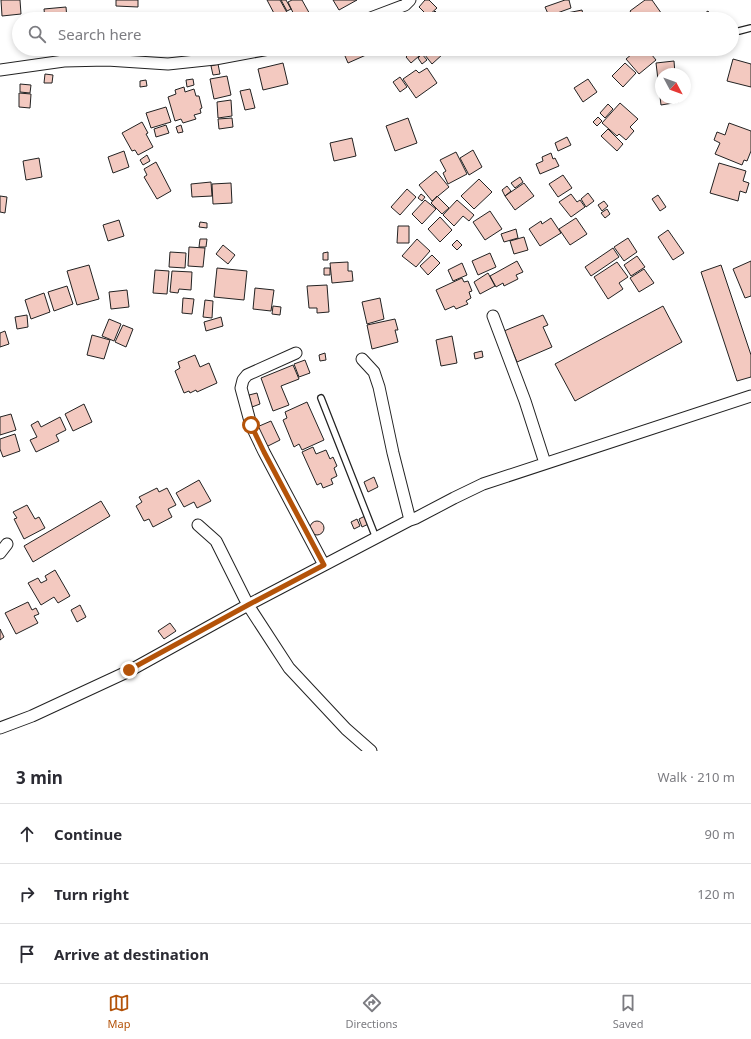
<!DOCTYPE html>
<meta charset="utf-8">
<style>
body{margin:0;font-family:"Noto Sans",sans-serif;background:#f7f7f7;color:#2b2b33}
.compass{position:absolute;left:655px;top:68px;width:36px;height:36px;border-radius:50%;background:#fff;box-shadow:0 2px 6px #0003;rotate:131deg}
.stop{position:absolute;width:12px;height:12px;margin:-9px;border:3px solid #b45309;border-radius:50%;background:#fff}
.stop.end{background:#b45309;border-color:#fff;box-shadow:0 1px 4px #0008}
.list{margin:0;padding:0;list-style:none}
h2{display:flex;justify-content:space-between;align-items:center;height:52px;margin:0;padding:0 16px;font-size:17px}
h2 small{font-size:13px;font-weight:400;color:#7c7c81}
.list li{display:grid;grid-template-columns:26px 1fr auto;gap:12px;align-items:center;box-sizing:border-box;height:60px;padding:0 16px;border-top:1px solid #e1e1e2}
.list b{display:block;font-size:15px;white-space:nowrap}
.list em{font-size:13px;font-style:normal;color:#7c7c81}
.icon{flex:none;width:22px;height:22px;fill:none;stroke:currentColor;stroke-width:2;stroke-linecap:round;stroke-linejoin:round}
.map{position:relative;flex:none;width:751px;height:751px;overflow:hidden}
.search{position:absolute;background:#fff;box-shadow:0 2px 6px #0003;left:12px;right:12px;top:12px;height:44px;display:flex;align-items:center;gap:10px;box-sizing:border-box;padding:0 14px;border-radius:22px;color:#7c7c81;font-size:15px}
.sheet{height:232px;background:#fff}
nav{display:flex;justify-content:space-around;align-items:center;box-sizing:border-box;height:56px;border-top:1px solid #e1e1e2;background:#fff;font-size:11px;color:#7c7c81}
nav a{display:grid;justify-items:center;gap:2px}
nav .on{color:#b45309}
.map>svg:first-child{display:block}
.building{fill:#f3c9c0;stroke:#222}
.lines{fill:none;stroke-linecap:round;stroke-linejoin:round}
.lane-casing{stroke:#222;stroke-width:8}
.street-casing{stroke:#222;stroke-width:13}
.lane{stroke:#fff;stroke-width:5.5}
.street{stroke:#fff;stroke-width:11}
.route{stroke:#b45309;stroke-width:5}
</style>
<div class="map">
<svg width="751" height="751" viewBox="0 0 751 751">
<rect width="100%" height="100%" fill="#fff"/>
<path class="building" d="M1,0H20L21,14L2,16Z
M116,0H138V7L116,6Z
M267,0H280L290,18L288,19H277Z
M281,0H286L291,9L287,11Z
M292,0H302L312,18L311,19H296L288,2Z
M333,0H357L339,10Z
M425,0H429L437,8L428,16L419,7Z
M565,0H569L571,8L549,16L545,7Z
M645,0H652L664,17L662,19H635L630,11Z
M66,7L67,19H45L44,9Z
M582,10L584,19H565L568,18L567,13Z
M435,11L443,19H427Z
M708,11L713,19H696Z
M139,15V19H115V16Z
M342,49H364L366,55L348,63Z
M408,49H413L419,56L411,63L406,57L408,55L405,51Z
M422,49H441L440,50L443,54L432,64L421,50Z
M638,49H647L656,60L639,74L626,59Z
M422,54L427,60L422,64L418,58Z
M733,59L751,64V87L727,81Z
M674,61L675,74H661V98H678L679,102L661,105L656,63Z
M283,63L288,84L263,90L258,69Z
M625,63L636,73L623,87L612,76Z
M218,64L220,74L213,75L211,66Z
M427,68L437,83L416,98L403,79L416,70L419,73Z
M45,74L53,75L52,83H44Z
M227,76L231,95L214,99L210,79Z
M400,77L407,87L400,92L393,82Z
M193,79L194,85L187,87L186,80Z
M588,79L597,92L583,102L574,88Z
M146,80L147,86L140,87V81Z
M20,84L31,85L30,93L20,92Z
M184,87L185,92L194,89L196,96H199L202,108L200,109L201,113L194,115L196,119L183,123L181,119L175,121L168,97L176,94L175,90Z
M250,89L255,108L245,110L240,91Z
M19,93L31,94L30,108L19,107Z
M231,100L232,116L218,118L217,102Z
M620,103L638,119L630,127L634,131L626,140L619,134L617,136L602,123Z
M608,104L613,109L605,118L600,113Z
M166,107L171,122L151,128L146,113Z
M598,117L602,121L597,126L593,122Z
M232,118L233,127L219,129L218,119Z
M408,118L417,143L395,151L386,126Z
M142,122L148,133L146,134L153,147L138,155L135,150L132,151L122,133Z
M729,123L751,131V151L747,161L744,160L742,165L715,154L720,143L714,140L717,132L725,135Z
M166,125L169,133L156,137L154,129Z
M181,125L183,132L178,133L176,127Z
M608,129L623,144L617,151L601,136Z
M567,137L571,145L558,151L555,143Z
M352,138L356,156L334,161L330,143Z
M473,150L482,167L469,175L460,158Z
M124,151L129,167L113,173L108,157Z
M456,152L467,174L448,184L443,173L446,171L440,160Z
M551,153L553,159L555,158L559,166L540,174L536,164L543,161L542,157Z
M147,155L150,161L143,165L140,160Z
M39,158L42,177L26,180L23,161Z
M156,162L171,191L157,199L144,177L147,175L144,169Z
M719,163L746,171L743,181L749,183L746,193L740,191L738,201L710,193Z
M436,171L449,187L432,201L419,185Z
M563,175L572,188L558,197L549,184Z
M520,177L523,182L515,188L511,183Z
M479,179L492,192L474,209L461,196Z
M211,182L212,196L192,197L191,184Z
M231,183L232,203L213,204L212,184Z
M524,183L534,196L515,210L505,196Z
M507,186L511,191L505,196L502,190Z
M407,189L416,197L400,215L391,207Z
M588,193L594,201L586,207L581,199Z
M421,194L425,197L422,201L418,198Z
M571,194L577,202L580,200L585,207L571,217L559,202Z
M658,195L666,207L660,211L652,199Z
M0,196L7,197L5,213L0,212Z
M437,196L449,208L442,214L431,203Z
M425,200L436,209L422,224L412,214Z
M457,200L474,215L469,221L463,216L454,226L443,215Z
M604,201L608,206L602,211L598,205Z
M607,209L610,214L605,218L601,213Z
M490,211L502,229L485,240L473,222Z
M440,217L452,230L440,242L428,229Z
M551,218L561,233L540,246L529,229L541,221L542,224Z
M576,218L587,234L570,245L559,229Z
M119,220L124,236L108,241L103,225Z
M200,222L207,223V228L199,227Z
M398,226H409V243H397Z
M516,229L518,238L504,242L501,234Z
M668,230L684,253L673,260L658,237Z
M524,237L528,250L514,254L510,241Z
M628,238L637,252L624,261L614,247Z
M200,239H207L206,247H199Z
M417,239L430,251L416,267L402,256Z
M457,240L462,245L457,250L452,245Z
M223,245L235,255L228,264L216,254Z
M189,247L205,248L203,267L188,266Z
M613,248L619,257L591,276L585,267Z
M170,252L186,253L185,268L169,267Z
M328,252V260H323V253Z
M490,253L496,267L478,275L472,261Z
M432,255L440,263L428,275L420,266Z
M637,256L645,267L631,276L624,265Z
M517,261L523,272L516,275L518,279L504,286L503,283L496,287L490,276Z
M751,261V296L745,298L733,269Z
M348,262V271H352L353,281L332,283L330,263Z
M617,262L628,277L619,283L623,289L608,299L594,277Z
M462,263L467,275L453,281L448,270Z
M89,265L99,299L77,305L67,271Z
M721,265L751,355V377L737,381L701,272Z
M217,268L247,271L244,300L214,297Z
M324,268H330V275H324Z
M644,269L654,283L639,292L630,278Z
M155,270L169,271L167,294L153,293Z
M172,271L192,272L191,290L179,289L178,293L170,292Z
M488,273L495,286L480,294L474,282Z
M462,278L464,282L468,281L472,291L469,292L471,298L466,301L468,304L456,309L454,306L445,310L436,290Z
M327,285L329,312L317,313V308H309L307,286Z
M67,286L73,304L54,311L48,292Z
M255,288L274,290L271,311L253,309Z
M127,290L129,307L111,309L109,292Z
M44,293L50,312L31,319L25,300Z
M183,298L194,299L192,314L182,313Z
M380,298L384,319L367,324L362,302Z
M205,300L213,301L212,318L203,317Z
M273,306L281,307L280,315L272,314Z
M663,306L682,342L575,401L555,364Z
M27,315L28,327L17,329L15,317Z
M543,315L548,325L543,327L552,347L517,362L504,331Z
M221,317L223,326L206,331L204,322Z
M109,319L121,324L114,341L102,336Z
M395,319L398,330H395L398,342L372,349L367,325Z
M123,325L133,329L126,347L115,342Z
M5,331L9,344L0,347V333Z
M92,335L110,340L104,359L87,355Z
M452,336L457,363L441,366L436,340Z
M482,351L483,357L475,359L474,353Z
M325,353L326,360L320,361L319,355Z
M195,355L200,367L209,363L217,383L197,392L196,390L190,393L189,391L184,393L175,371L180,368L178,362Z
M305,360L310,373L299,377L294,364Z
M293,365L299,379L281,386L289,405L273,411L261,378Z
M257,393L260,404L252,407L249,395Z
M307,402L324,440L302,450L299,444L294,447L283,420L287,418L285,412Z
M84,404L92,422L73,431L65,414Z
M11,414L16,430L0,435V417Z
M60,417L66,430L56,435L59,441L36,452L30,440L37,437L31,425L38,421L41,427Z
M271,421L280,440L266,447L257,427Z
M15,434L20,451L3,457L0,449V439Z
M313,447L316,454L326,450L330,459L333,457L337,466L334,468L337,476L331,479L333,484L323,488L321,483L317,485L302,452Z
M374,477L378,487L368,492L364,482Z
M199,480L211,501L197,508L194,502L184,507L176,493Z
M157,488L159,492L167,488L176,505L168,509L172,517L153,527L149,519L144,521L136,506L142,502L139,497Z
M101,501L110,516L33,562L24,546Z
M27,505L35,519L39,517L45,528L24,539L14,519L17,518L13,512Z
M369,514L373,522L362,527L359,519Z
M357,519L360,526L354,529L351,522Z
M310 528a7 7 0 1 1 14 0a7 7 0 1 1-14 0Z
M55,570L70,596L58,603L54,597L41,605L28,583L38,578L41,583L47,580L45,576Z
M28,602L32,610L36,608L39,614L34,616L38,623L16,634L5,613Z
M80,605L86,617L77,622L71,610Z
M170,623L176,631L164,639L158,631Z
M0,629L4,637L0,640Z"/>
<g class="lines">
<g class="lane-casing">
<path id="lane" d="M739,31L751,28
M321,398L376,538"/>
</g>
<g class="street-casing">
<path id="street" d="M368,19L405,5L410,0
M0,70L64,61L107,60L168,64L215,59L269,49
M493,316L525,401L545,463
M296,353L247,375L243,380L241,388L251,425L264,452L324,565
M362,359L374,372L379,387L393,453L410,520
M198,525L216,541L248,605L289,668L346,729L371,751
M0,553L7,544
M0,728L32,716L129,671L248,605L410,520L416,518L454,498L483,484L751,396"/>
</g>
<use href="#lane" class="lane"/>
<use href="#street" class="street"/>
</g>
<g class="lines">
<path class="route" d="M129,670L248,605L324,565L264,452L251,425"/>
</g>
</svg>
<svg class="compass" viewBox="-18 -18 36 36"><path d="M0-13l5 13h-10z" fill="#e53935"/><path d="M0 13l5-13h-10z" fill="#7c7c81"/></svg>
<div class="stop" style="left:251px;top:425px"></div>
<div class="stop end" style="left:129px;top:670px"></div>
<div class="search"><svg class="icon" aria-label="search" viewBox="0 0 24 24"><circle cx="10" cy="10" r="6"/><path d="M15 15l6 6"/></svg>Search here</div>
</div>
<section class="sheet">
<h2>3 min<small>Walk · 210 m</small></h2>
<ul class="list">
<li><svg class="icon" aria-label="ahead" viewBox="0 0 24 24"><path d="M12 20V5M6 11l6-6 6 6"/></svg><div><b>Continue</b></div><em>90 m</em></li>
<li><svg class="icon" aria-label="right" viewBox="0 0 24 24"><path d="M7 20v-9h11M14 6l5 5-5 5"/></svg><div><b>Turn right</b></div><em>120 m</em></li>
<li><svg class="icon" aria-label="arrive" viewBox="0 0 24 24"><path d="M6 21V4h12l-3 4 3 4H6"/></svg><div><b>Arrive at destination</b></div></li>
</ul>
</section>
<nav>
<a class="on"><svg class="icon" aria-label="map" viewBox="0 0 24 24"><path d="M3 6l6-2 6 2 6-2v14l-6 2-6-2-6 2zM9 4v14M15 6v14"/></svg>Map</a>
<a><svg class="icon" aria-label="directions" viewBox="0 0 24 24"><path d="M12 3l9 9-9 9-9-9zM9 14v-3h6M13 9l2 2-2 2"/></svg>Directions</a>
<a><svg class="icon" aria-label="saved" viewBox="0 0 24 24"><path d="M7 4h10v16l-5-4-5 4z"/></svg>Saved</a>
</nav>
